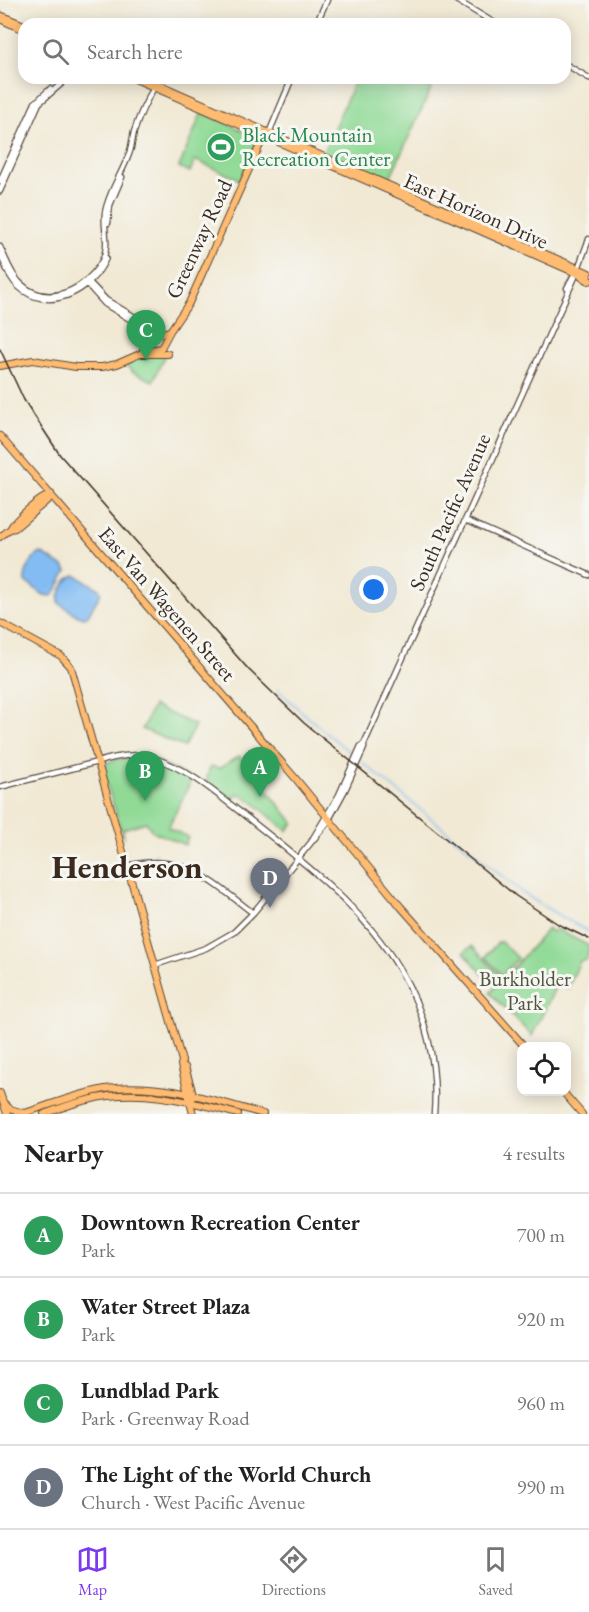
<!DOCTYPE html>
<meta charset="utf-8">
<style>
body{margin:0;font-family:"EB Garamond",serif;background:#f6f6f6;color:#222}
.controls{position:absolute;right:18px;bottom:18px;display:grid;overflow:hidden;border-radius:12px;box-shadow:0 3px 15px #0003}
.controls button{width:54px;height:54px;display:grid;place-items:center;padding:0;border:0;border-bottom:2px solid #e0e0e0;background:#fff;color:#222;font:30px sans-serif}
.you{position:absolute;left:374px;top:590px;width:21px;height:21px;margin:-15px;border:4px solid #fff;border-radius:50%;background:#1a73e8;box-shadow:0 0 0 9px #1a73e833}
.badge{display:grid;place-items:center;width:39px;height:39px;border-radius:50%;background:#7c3aed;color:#fff;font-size:20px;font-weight:700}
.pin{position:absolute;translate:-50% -50px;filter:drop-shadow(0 2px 3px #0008)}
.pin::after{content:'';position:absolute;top:32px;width:21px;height:18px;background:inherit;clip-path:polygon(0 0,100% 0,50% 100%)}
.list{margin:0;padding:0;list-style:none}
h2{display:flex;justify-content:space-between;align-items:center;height:78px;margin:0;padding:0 24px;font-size:26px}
h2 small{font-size:20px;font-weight:400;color:#767676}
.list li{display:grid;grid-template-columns:39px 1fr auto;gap:18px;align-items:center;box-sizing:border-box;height:84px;padding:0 24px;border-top:2px solid #e0e0e0}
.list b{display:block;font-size:22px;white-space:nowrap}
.list p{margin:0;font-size:20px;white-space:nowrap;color:#767676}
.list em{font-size:20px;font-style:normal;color:#767676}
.icon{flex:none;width:33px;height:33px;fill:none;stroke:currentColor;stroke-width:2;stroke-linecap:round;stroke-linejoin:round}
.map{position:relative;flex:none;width:589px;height:1114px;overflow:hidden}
.search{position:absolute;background:#fff;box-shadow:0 3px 15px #0003;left:18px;right:18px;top:18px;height:66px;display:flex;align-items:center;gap:15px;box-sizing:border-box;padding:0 21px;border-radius:18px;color:#767676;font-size:22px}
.sheet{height:414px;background:#fff}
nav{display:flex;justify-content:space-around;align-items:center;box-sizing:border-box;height:84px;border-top:2px solid #e0e0e0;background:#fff;font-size:16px;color:#767676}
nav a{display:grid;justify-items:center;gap:3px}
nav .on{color:#7c3aed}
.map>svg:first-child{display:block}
.green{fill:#90da96;stroke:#66825a;stroke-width:1.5}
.water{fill:#82bcf3;stroke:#5e7388;stroke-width:1.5}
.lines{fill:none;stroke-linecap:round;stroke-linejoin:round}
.stream{stroke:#82bcf3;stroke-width:1.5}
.minor-casing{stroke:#564739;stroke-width:7}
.major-casing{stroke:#564739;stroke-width:8}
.highway-casing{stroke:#564739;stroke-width:10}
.minor{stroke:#fff;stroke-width:4.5}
.major{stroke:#febb71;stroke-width:6}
.highway{stroke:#febb71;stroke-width:8}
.rail{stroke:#3b2a1e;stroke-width:1.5}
.labels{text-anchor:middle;stroke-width:6;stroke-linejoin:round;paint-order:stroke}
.leisure-label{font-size:21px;fill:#27864d;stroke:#f6f6f2;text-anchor:start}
.street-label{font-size:21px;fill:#3b2a1e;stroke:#f6f6f2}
.park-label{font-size:21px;fill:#50563c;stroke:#f6f6f2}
.town-label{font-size:33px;font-weight:bold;fill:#3b2a1e;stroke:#f6f6f2}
</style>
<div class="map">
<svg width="589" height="1114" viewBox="0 0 589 1114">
<rect width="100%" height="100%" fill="#f6f6f2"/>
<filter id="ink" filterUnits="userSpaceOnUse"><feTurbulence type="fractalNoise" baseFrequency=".0167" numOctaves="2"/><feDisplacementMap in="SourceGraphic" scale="12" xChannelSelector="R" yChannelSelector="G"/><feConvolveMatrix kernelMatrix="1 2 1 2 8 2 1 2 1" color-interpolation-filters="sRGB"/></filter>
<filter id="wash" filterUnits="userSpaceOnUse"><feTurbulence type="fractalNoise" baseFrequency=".008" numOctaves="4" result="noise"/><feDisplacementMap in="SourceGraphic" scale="24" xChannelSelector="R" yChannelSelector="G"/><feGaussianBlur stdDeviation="1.35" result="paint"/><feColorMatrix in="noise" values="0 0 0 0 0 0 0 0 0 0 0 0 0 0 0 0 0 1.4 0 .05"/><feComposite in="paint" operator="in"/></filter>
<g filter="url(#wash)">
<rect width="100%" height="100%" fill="#f1e9d4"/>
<path class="green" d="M356,78H436L388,182L323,153Z
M202,112L259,138L240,180L195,160L190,172L179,167Z
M157,347L165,355L153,381L132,372L128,367L118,366Z
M153,706L195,725L184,747L142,729Z
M239,756L294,823L287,831L252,801L238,793L230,802L206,783L210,767L220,768Z
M134,757L156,761L192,779L168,828L188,837L185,845L152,831L146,822L123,829L124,838L101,766V764L119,759Z
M548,929L553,932L556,929L589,946L587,960L580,961L568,988L557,984L532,1036L490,993Z
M498,942H501L518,958L502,975L485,957Z
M472,946L501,977L492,985L464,952Z"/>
<path class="water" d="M41,553L64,567L67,571L54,594L51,596L44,595L25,581C24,572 32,557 41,553Z
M75,575L98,588L101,593L88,615L85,617L78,616L59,603C58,593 66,578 75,575Z"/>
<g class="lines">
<path class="stream" d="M373,86L383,78
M277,689L304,714L353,755
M363,763L523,893L543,906L589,932
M105,769L108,764
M132,779H141
M155,858L156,852"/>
</g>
</g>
<g filter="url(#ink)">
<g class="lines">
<g class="minor-casing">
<path id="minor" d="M456,0L496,24
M316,24L327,0
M565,64L589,78
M269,133L292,78
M0,181L35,103L50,89
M0,191L39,103L68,78
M108,223L110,205L122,177
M0,247C6,259 10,273 20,283C48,310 88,289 103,259C110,243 103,229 105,213C108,193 122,174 129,154C132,147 132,139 134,132C139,116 147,99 155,86
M0,254C6,266 9,278 19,287C49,314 92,291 106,258
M88,281L106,300L138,319L155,335
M86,283L105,304L138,324L150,339
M567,288L575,273
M465,520L589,575
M0,787L113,758C126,755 140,754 153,758C190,769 219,796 249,819C305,863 363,908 400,970C426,1013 438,1064 434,1114
M312,840L339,795L361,746L364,744L575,277L589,239
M127,866C183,851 211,881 253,913
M155,965L206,948L234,932L253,913L327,823L345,790L364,748V744"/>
</g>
<g class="major-casing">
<path id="major" d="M0,15L24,25
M0,19L24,30
M133,78L585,277
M144,78L589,273
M143,350L151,337L169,331
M142,354H168
M0,366L33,360L76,367H102L117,364L149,350L161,348L170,331L189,303L264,136
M0,436L296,779L401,907L524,1046
M10,529C15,519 40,498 51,494
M0,537L10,529L15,528L49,499L51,494
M0,623L61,656L71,667L182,1061L181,1065L193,1114
M185,1067L194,1097
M563,1092L582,1114
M0,1093L7,1114
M3,1102L10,1109L24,1113
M22,1114C49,1105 77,1094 105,1089C160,1081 212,1100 263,1114
M44,1114C58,1109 73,1103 88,1100C139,1087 188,1101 238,1114"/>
</g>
<g class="highway-casing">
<path id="highway" d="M583,276L589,280"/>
</g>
<use href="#minor" class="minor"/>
<use href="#major" class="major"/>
<use href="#highway" class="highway"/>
<path class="rail" d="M0,349L24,400L60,455L249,670L304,723L516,896L558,924L589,939"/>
</g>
</g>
<defs>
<g id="stadium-disc" transform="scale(1.5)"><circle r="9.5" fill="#2e9e5b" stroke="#f6f6f2"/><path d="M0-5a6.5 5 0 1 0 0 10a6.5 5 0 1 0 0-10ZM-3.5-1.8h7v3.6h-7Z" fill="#fff"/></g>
</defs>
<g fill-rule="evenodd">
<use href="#stadium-disc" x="221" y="147"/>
</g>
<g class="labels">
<g class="leisure-label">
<text x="242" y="142">Black Mountain<tspan x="242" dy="24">Recreation Center</tspan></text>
</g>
<g class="street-label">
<text transform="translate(476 211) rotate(24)" y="7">East Horizon Drive</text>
<text transform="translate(199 239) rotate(-65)" y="7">Greenway Road</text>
<text transform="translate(450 512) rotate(-66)" y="7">South Pacific Avenue</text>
<text transform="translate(167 604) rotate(49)" y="7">East Van Wagenen Street</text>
</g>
<g class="park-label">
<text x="525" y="986">Burkholder<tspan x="525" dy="24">Park</tspan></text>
</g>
<g class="town-label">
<text x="127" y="878">Henderson</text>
</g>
</g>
</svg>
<div class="controls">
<button><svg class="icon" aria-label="locate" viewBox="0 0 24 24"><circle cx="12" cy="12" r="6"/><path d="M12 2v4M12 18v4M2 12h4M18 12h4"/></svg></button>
</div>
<div class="you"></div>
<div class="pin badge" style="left:260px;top:797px;background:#2e9e5b">A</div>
<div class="pin badge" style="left:145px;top:801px;background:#2e9e5b">B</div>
<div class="pin badge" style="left:146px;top:360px;background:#2e9e5b">C</div>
<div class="pin badge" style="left:270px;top:908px;background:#6b7280">D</div>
<div class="search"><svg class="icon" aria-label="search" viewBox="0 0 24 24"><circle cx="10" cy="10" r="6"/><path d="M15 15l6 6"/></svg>Search here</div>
</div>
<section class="sheet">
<h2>Nearby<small>4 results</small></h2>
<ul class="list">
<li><span class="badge" style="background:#2e9e5b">A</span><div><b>Downtown Recreation Center</b><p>Park</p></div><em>700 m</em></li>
<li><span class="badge" style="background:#2e9e5b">B</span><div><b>Water Street Plaza</b><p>Park</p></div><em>920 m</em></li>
<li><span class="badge" style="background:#2e9e5b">C</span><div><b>Lundblad Park</b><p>Park · Greenway Road</p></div><em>960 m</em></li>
<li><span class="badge" style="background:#6b7280">D</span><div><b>The Light of the World Church</b><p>Church · West Pacific Avenue</p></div><em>990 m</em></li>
</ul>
</section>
<nav>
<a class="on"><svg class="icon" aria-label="map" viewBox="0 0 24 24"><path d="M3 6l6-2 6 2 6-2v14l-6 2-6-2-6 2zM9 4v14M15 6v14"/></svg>Map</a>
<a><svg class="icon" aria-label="directions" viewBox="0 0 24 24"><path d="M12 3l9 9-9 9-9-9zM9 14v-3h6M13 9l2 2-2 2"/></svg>Directions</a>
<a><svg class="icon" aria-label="saved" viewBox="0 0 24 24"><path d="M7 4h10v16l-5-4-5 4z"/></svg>Saved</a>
</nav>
